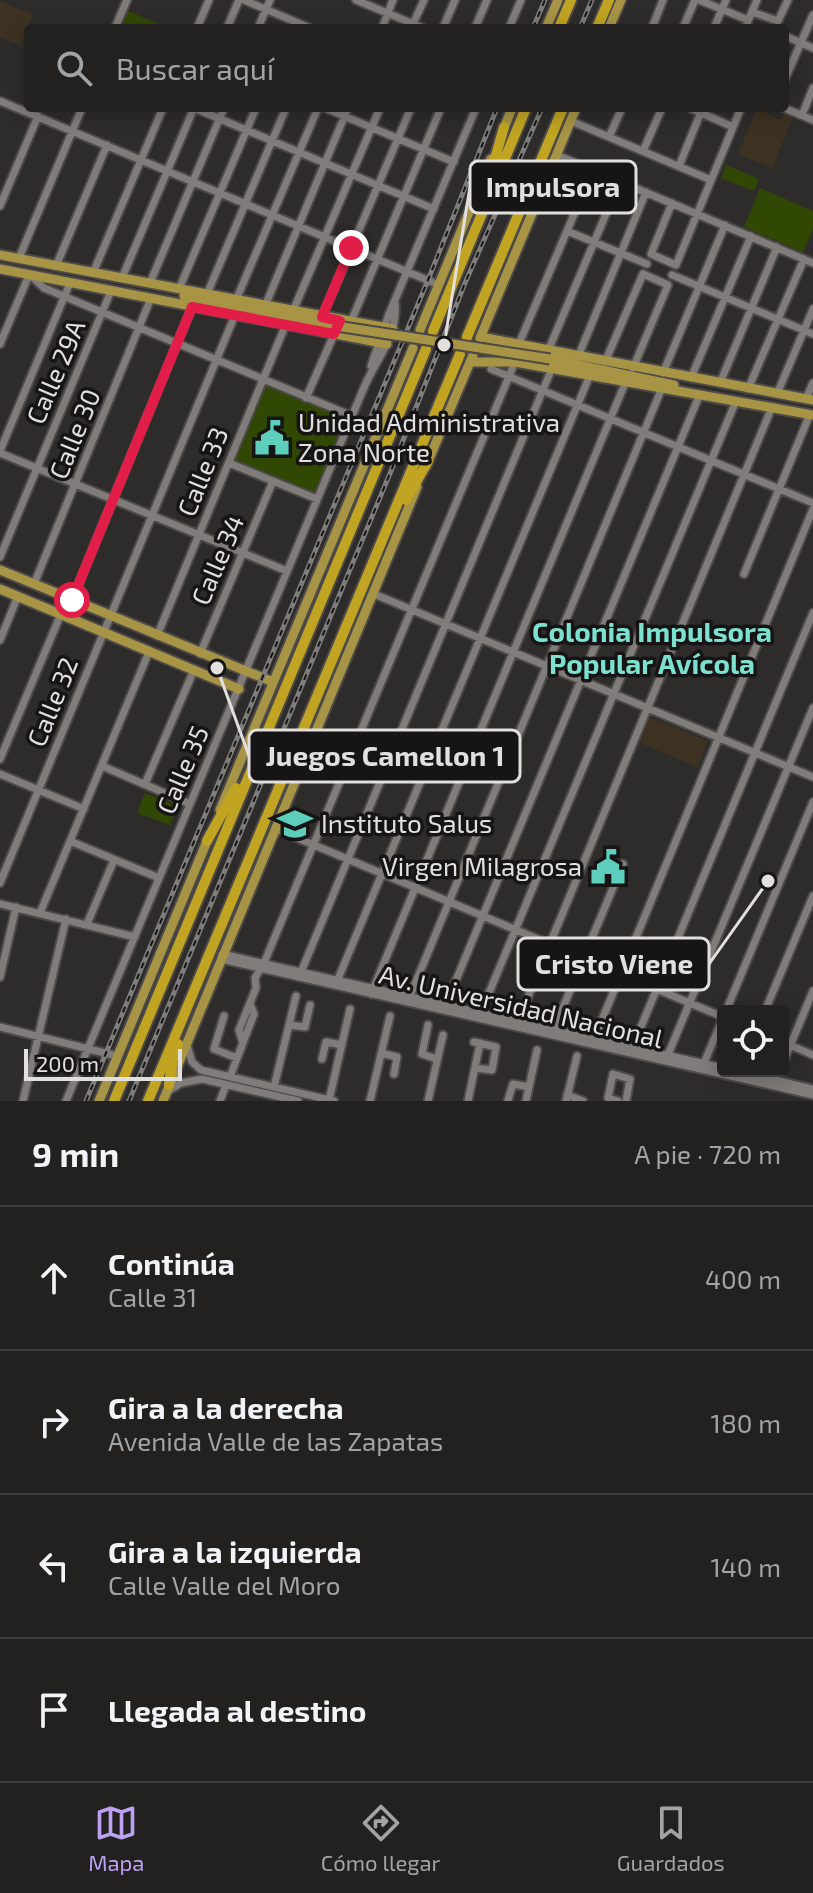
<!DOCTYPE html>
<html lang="es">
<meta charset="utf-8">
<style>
body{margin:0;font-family:"Exo 2",sans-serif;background:#2e2e2d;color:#f1f3f6}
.controls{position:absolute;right:24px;bottom:24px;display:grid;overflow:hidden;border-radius:8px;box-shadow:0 4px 20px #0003}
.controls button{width:72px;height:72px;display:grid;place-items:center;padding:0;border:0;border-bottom:2px solid #3f3e3e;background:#222120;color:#f1f3f6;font:40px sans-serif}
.scale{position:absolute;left:24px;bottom:20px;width:158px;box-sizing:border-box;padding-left:8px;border:4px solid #e2e0df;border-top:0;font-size:22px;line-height:28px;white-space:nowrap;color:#e2e0df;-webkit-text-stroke:6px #161414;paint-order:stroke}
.stop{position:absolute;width:24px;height:24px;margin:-18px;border:6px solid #e11d48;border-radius:50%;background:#fff}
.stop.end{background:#e11d48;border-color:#fff;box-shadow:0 2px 8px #0008}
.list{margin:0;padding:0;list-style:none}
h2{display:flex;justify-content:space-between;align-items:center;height:104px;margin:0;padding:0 32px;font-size:34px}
h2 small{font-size:26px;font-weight:400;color:#a2a3a5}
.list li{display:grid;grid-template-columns:52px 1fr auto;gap:24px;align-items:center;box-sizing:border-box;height:144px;padding:0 32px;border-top:2px solid #3f3e3e}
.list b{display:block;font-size:30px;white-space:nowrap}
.list p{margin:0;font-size:26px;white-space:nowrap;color:#a2a3a5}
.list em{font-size:26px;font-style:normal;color:#a2a3a5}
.icon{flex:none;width:44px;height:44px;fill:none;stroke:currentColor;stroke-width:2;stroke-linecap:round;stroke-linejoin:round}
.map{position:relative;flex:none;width:813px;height:1101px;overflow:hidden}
.search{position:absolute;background:#222120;box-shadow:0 4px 20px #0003;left:24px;right:24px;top:24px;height:88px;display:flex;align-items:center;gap:20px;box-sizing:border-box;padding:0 28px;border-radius:8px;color:#a2a3a5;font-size:30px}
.sheet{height:680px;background:#222120}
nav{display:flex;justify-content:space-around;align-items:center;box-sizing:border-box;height:112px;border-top:2px solid #3f3e3e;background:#222120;font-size:22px;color:#a2a3a5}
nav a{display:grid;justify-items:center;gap:4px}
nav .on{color:#bca0f2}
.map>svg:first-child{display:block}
.commercial{fill:#3d3222}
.green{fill:#314804}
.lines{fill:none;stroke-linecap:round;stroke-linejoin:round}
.minor-casing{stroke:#4c4948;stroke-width:11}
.major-casing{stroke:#4c4948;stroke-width:13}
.highway-casing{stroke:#4c4948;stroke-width:14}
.minor{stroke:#7f7c7a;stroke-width:7}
.major{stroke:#a79445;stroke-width:9}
.highway{stroke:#c1a422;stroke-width:10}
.rail-casing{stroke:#7f7d7c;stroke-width:5}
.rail{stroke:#161414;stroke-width:2;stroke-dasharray:6;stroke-linecap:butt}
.major-bridge-casing{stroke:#4c4948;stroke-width:13;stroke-linecap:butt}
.major-bridge{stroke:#a79445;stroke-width:9}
.route{stroke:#e11d48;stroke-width:10}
.labels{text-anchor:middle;stroke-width:7;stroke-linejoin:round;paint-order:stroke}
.street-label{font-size:26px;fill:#e2e0df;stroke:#161414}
.poi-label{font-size:26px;fill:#e2e0df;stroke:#161414;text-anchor:start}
.neighbourhood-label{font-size:28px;font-weight:bold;fill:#7ce2cf;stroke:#161414}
.leader{fill:none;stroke:#e2e0df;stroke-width:3}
.callout-dot{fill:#e2e0df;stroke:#161414;stroke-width:3}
.callout{fill:#161414;stroke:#e2e0df;stroke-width:3}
.callout-label{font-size:28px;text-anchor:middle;font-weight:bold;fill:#e2e0df}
</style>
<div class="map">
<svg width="813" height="1101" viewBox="0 0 813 1101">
<rect width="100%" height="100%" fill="#2e2c2a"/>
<path class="commercial" d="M0,1L33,15L20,46L0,37Z
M757,108H769L767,114L781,120L784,113L793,117L772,168L738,154Z
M649,717L708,741L697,767L638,742Z"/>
<path class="green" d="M128,11L169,28H121Z
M181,108H207L430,202L426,211Z
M726,165L759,179L754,191L721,178Z
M760,188L813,211V229L803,252L744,227Z
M265,385L345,418L314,494L233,461Z
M145,793L178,806L170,825L137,813Z"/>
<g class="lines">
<g class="minor-casing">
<path id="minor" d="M244,0L310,28
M356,0L423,28
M699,0L748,20
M752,12L778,21L788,0
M413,24L424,0
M115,28L127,0
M197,28L209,0
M227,28L239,0
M258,28L270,0
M382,28L393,0
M443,28L455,0
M475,28L487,0
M509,28L521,0
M652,28L663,0
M683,28L695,0
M714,28L726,0
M745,28L757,0
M785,36L813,48
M785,79L813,15
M0,101L439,285
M194,108L434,209
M325,108L454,162
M690,108L733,127
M784,108L813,120
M802,115L813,88
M571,121L711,180
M609,137L622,108
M643,151L662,108
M557,155L813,263
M679,166L701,112
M672,203L651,254L676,265L741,108
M0,206L38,116
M567,231L647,264
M19,258L82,108
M56,266L107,145
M93,273L163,108
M672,275L813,334
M31,276L44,288L352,416
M122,278L194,108
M150,283L224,108
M179,289L256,108
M207,294L286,108
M236,300L318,108
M265,306L348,108
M293,311L380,108
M322,317L411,108
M350,324L441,108
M0,344L29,275
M518,346L593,170
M548,351L620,181
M578,357L646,192
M605,362L643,274L668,285L633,368
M371,366L389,314L476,108
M491,369L813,503
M663,373L725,225
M691,378L751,236
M720,383L777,247
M748,389L804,259
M777,394L813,309
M306,398L336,330
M806,399L813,383
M0,451L70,283
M0,453L287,571
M229,463L317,499
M0,557L111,291
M744,574L810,414
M34,584L151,298
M374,594L813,777
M72,600L192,307
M157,636L286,324
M0,640L18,596
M200,654L273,481
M0,759L61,614
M102,766L190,804
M0,774L84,809
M145,784L194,670
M276,829L723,1017
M70,841L159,878
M0,883L235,315
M0,904L135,937
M40,913L149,652
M87,924L114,860
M222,954L723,1068
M221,959L813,1095
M0,977L16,907
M299,977L552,368
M338,979L590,375
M371,994L626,381
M410,996L662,388
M444,1009L700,394
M726,1011L813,802
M765,1011L813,896
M481,1012L736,401
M224,1016L214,1049L237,1058
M289,1025L305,1027L310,1005
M428,1025L422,1054L437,1059
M516,1026L772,407
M0,1027L117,1056
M554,1029L623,864
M474,1042L496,1047
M783,1042L813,1055
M243,1043L239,1030L256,988L255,978L264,963L515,362
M592,1044L813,509
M187,1045L192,1062L201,1070L334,1101
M633,1046L813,613
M381,1053L397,1057L394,1074
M667,1057L813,708
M322,1059L326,1042L342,1045
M704,1063L723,1018
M783,1063L813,991
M475,1068L492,1070L496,1047
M738,1071L813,1089
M230,1077L254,1014L250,1004
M274,1087L296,996
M168,1091L181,1083L202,1079L298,1101
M567,1095L583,1101
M329,1100L350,1009
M508,1100L513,1084L529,1087
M23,1101L66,919
M66,1101L352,416C358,403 363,388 370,375C382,352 398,331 395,303
M220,1101L226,1085
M370,1101L390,1016
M428,1101L443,1035
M468,1101L480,1043
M526,1101L537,1050
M566,1101L577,1056
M618,1101L608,1098L613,1074L630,1079L626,1101"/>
</g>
<g class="major-casing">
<path id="major" d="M546,28L558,0
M609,28L621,0
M503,131L512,108
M0,255L393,329
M0,269L387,344
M184,296L327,325
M420,330L491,159
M481,337L813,400
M480,338L576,108
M550,359L674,385
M470,362H515L813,415
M426,466L473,355
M0,570L273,682
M0,589L239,689
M220,810L413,348
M99,1101L210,834
M163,1101L417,487"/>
</g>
<g class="highway-casing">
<path id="highway" d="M559,28L571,0
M597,28L609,0
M488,183L504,127
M433,331L526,108
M467,337L563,108
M406,500L428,461
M207,841L236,788
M169,1085L172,1061L178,1044
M114,1101L426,349
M148,1101L460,354"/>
</g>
<use href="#minor" class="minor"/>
<use href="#major" class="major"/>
<use href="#highway" class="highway"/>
<g class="rail-casing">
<path id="rail" d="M533,28L545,0
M580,28L592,0
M86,1101L428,280L497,108
M129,1101L391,471L465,283L542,108"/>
</g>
<use href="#rail" class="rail"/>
<g class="major-bridge-casing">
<path id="major-bridge" d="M330,325L550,359"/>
</g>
<use href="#major-bridge" class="major-bridge"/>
</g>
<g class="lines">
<path class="route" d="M72,600L192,307L334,334L340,321L322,317L351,248"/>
</g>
<defs>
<g id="civic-bare" transform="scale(2.76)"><path d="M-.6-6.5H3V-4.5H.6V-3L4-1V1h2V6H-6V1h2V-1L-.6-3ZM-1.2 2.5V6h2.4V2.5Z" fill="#5ccebb" stroke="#161414" stroke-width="2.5" paint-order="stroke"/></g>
<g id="university-bare" transform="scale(2.76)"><path d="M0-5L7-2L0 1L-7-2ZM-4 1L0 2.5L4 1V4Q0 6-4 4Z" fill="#5ccebb" stroke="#161414" stroke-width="2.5" paint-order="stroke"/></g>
</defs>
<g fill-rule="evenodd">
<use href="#civic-bare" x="272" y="438"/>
<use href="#university-bare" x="295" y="824"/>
<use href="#civic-bare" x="608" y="867"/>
</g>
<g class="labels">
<g class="street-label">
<text transform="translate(56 372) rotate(-67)" y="9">Calle 29A</text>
<text transform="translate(75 434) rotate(-68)" y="9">Calle 30</text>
<text transform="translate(203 472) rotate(-68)" y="9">Calle 33</text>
<text transform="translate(218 560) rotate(-67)" y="9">Calle 34</text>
<text transform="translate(53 702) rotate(-68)" y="9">Calle 32</text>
<text transform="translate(183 770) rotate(-67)" y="9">Calle 35</text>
<text transform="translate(521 1007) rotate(13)" y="9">Av. Universidad Nacional</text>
</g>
<g class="poi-label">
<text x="298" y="432">Unidad Administrativa<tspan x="298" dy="30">Zona Norte</tspan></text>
<text x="321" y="833">Instituto Salus</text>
<text x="582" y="876" text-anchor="end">Virgen Milagrosa</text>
</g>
<g class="neighbourhood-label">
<text x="652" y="642">Colonia Impulsora<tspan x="652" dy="32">Popular Avícola</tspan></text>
</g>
</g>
<path class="leader" d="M444 345L470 187M217 668L249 756M768 881L709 964"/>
<g class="callout-dot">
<circle cx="444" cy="345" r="8"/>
<circle cx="217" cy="668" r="8"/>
<circle cx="768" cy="881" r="8"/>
</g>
<g class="callout">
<rect x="470" y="161" width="166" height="52" rx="8"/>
<rect x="249" y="730" width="271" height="52" rx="8"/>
<rect x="518" y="938" width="191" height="52" rx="8"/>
</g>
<g class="callout-label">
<text x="553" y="197">Impulsora</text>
<text x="385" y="766">Juegos Camellon 1</text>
<text x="614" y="974">Cristo Viene</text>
</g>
</svg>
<div class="controls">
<button><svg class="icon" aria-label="locate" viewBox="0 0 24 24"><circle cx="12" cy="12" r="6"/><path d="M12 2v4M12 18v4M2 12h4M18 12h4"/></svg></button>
</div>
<div class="scale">200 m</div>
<div class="stop" style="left:72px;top:600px"></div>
<div class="stop end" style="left:351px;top:248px"></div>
<div class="search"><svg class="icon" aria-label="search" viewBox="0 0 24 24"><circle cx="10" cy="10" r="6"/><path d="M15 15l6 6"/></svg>Buscar aquí</div>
</div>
<section class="sheet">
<h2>9 min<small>A pie · 720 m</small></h2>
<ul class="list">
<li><svg class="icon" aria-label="ahead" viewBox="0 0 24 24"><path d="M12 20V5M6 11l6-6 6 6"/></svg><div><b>Continúa</b><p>Calle 31</p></div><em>400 m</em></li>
<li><svg class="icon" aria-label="right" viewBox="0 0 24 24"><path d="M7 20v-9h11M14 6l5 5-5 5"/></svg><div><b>Gira a la derecha</b><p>Avenida Valle de las Zapatas</p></div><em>180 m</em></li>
<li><svg class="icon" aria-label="left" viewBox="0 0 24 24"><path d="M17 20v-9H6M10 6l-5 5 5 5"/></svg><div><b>Gira a la izquierda</b><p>Calle Valle del Moro</p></div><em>140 m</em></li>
<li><svg class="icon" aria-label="arrive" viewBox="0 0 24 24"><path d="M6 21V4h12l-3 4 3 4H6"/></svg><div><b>Llegada al destino</b></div></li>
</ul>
</section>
<nav>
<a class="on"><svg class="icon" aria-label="map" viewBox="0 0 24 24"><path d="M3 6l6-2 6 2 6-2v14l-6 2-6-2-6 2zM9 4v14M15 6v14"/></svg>Mapa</a>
<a><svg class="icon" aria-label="directions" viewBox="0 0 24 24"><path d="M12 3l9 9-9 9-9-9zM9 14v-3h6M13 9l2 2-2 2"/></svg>Cómo llegar</a>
<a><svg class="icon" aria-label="saved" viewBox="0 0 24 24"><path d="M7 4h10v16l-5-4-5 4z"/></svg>Guardados</a>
</nav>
